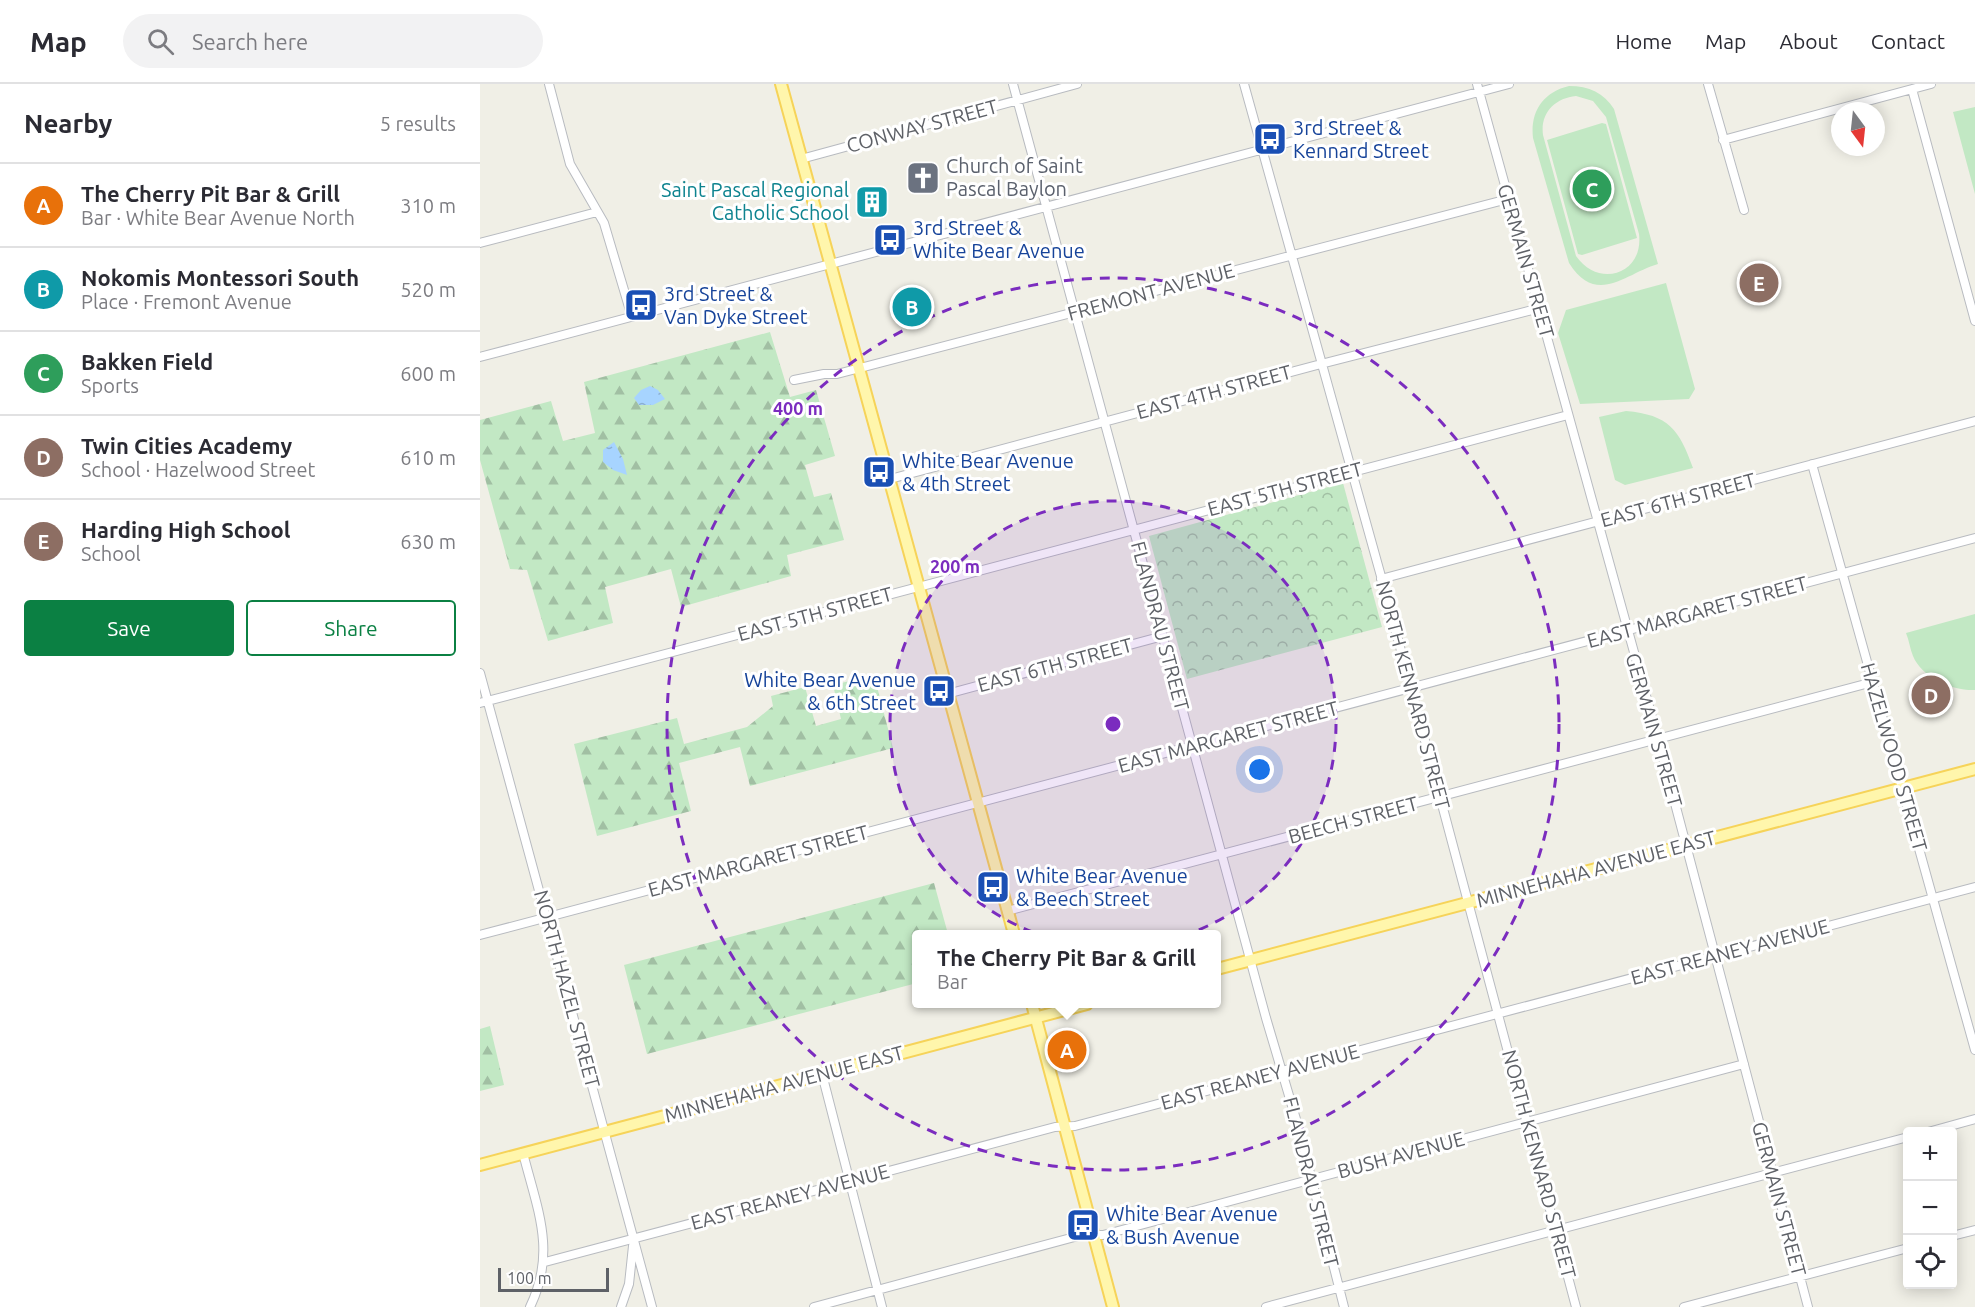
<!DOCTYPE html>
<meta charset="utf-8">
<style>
body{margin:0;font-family:Ubuntu,sans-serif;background:#f2f2f3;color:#2b2b33}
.controls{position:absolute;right:18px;bottom:18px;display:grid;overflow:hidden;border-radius:6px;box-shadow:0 3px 15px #0003}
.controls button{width:54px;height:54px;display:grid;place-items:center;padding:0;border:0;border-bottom:2px solid #e1e1e2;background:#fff;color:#2b2b33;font:30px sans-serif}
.compass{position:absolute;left:1351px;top:18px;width:54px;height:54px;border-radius:50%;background:#fff;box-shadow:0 3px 15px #0003;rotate:165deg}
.scale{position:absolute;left:18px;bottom:15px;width:111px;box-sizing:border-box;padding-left:6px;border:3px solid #5e6167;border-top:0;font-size:16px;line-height:21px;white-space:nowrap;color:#5e6167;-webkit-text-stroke:4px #fff;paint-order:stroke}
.you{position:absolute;left:780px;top:686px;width:21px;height:21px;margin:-15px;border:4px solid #fff;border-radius:50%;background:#1a73e8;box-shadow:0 0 0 9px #1a73e833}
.badge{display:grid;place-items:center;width:39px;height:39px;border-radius:50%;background:#0b8043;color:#fff;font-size:20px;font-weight:700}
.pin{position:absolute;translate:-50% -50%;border:3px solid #fff;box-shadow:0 2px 6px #0006}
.popup{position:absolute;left:432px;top:846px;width:309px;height:78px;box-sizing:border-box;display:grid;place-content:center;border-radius:6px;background:#fff;filter:drop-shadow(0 2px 4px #0005);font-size:20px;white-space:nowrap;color:#7c7c81}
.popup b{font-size:22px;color:#2b2b33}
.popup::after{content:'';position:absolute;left:50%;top:100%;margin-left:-12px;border:12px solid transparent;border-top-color:#fff}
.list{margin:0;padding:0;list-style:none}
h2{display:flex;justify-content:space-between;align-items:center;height:78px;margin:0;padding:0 24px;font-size:26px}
h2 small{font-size:20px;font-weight:400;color:#7c7c81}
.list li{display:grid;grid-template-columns:39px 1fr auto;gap:18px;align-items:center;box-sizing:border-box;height:84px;padding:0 24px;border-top:2px solid #e1e1e2}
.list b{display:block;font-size:22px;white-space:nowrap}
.list p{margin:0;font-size:20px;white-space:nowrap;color:#7c7c81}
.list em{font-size:20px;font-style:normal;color:#7c7c81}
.actions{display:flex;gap:12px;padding:18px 24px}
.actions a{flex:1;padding:14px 0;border:2px solid #0b8043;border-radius:6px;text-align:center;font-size:21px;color:#0b8043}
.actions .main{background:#0b8043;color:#fff}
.icon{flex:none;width:33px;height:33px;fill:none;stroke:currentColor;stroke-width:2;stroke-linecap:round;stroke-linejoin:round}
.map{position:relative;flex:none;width:1495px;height:1223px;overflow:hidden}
header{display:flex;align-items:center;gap:36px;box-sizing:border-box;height:84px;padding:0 30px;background:#fff;border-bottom:2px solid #e1e1e2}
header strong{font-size:28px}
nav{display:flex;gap:33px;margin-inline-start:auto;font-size:21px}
.search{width:420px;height:54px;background:#f2f2f3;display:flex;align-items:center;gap:15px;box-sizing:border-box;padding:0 21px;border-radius:33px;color:#7c7c81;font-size:22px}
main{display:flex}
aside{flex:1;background:#fff}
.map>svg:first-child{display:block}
.green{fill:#c2e8c4;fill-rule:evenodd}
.forest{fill:url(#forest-firs)}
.park{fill:url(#park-crowns)}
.water{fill:url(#water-ripples)}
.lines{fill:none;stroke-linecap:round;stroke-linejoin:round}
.minor-casing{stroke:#b8bbc0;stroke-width:10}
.major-casing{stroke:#f6d359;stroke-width:14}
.minor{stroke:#fff;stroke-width:8}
.major{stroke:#fff6ac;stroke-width:10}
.ring{fill:none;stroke:#7b2cbf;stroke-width:3;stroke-dasharray:10 8}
.labels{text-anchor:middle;stroke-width:6;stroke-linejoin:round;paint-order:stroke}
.street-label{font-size:20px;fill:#5e6167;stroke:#fff}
.transit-label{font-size:20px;fill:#164399;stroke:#fff;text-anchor:start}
.worship-label{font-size:20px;fill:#5b616d;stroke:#fff;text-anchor:start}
.culture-label{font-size:20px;fill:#0d838f;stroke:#fff;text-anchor:end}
.centre{fill:#7b2cbf;stroke:#fff;stroke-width:3}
.ring-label{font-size:18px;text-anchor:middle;font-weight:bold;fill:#7b2cbf;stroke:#fff;stroke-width:6;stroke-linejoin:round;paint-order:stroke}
</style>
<header>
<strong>Map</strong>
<div class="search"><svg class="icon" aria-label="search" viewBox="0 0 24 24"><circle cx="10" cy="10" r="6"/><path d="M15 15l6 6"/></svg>Search here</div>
<nav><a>Home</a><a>Map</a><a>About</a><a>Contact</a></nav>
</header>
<main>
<aside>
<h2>Nearby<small>5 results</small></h2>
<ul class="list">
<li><span class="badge" style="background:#e8710a">A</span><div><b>The Cherry Pit Bar &amp; Grill</b><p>Bar · White Bear Avenue North</p></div><em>310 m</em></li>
<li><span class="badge" style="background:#0f9aa8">B</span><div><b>Nokomis Montessori South</b><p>Place · Fremont Avenue</p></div><em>520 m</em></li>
<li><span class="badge" style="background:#2e9e5b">C</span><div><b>Bakken Field</b><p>Sports</p></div><em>600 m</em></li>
<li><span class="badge" style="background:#8d6e63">D</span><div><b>Twin Cities Academy</b><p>School · Hazelwood Street</p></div><em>610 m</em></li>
<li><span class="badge" style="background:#8d6e63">E</span><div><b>Harding High School</b><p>School</p></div><em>630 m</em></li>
</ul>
<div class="actions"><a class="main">Save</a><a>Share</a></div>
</aside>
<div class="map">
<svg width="1495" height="1223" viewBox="0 0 1495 1223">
<defs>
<pattern id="forest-firs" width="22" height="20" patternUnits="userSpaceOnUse" patternTransform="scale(1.5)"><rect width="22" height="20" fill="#c2e8c4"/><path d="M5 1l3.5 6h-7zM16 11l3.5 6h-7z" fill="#a1bfa3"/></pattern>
<pattern id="park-crowns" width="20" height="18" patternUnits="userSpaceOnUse" patternTransform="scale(1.5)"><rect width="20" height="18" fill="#c2e8c4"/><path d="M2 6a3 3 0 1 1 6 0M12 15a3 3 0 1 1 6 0" fill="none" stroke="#a1bfa3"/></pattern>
<pattern id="water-ripples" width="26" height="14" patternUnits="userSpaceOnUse" patternTransform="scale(1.5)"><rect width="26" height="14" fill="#a7d4ff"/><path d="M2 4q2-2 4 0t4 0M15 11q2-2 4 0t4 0" fill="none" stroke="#8bafd2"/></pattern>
</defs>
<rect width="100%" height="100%" fill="#f0efe6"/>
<path class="green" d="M1089,2C1109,2 1124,9 1134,25L1178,180C1146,189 1117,223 1089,179L1053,54C1050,28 1063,8 1089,2ZM1096,12L1113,17L1126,33L1159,150C1164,190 1119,205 1096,172L1063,51C1060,29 1075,14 1096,12Z
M1495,23V110L1473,28Z
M1122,39L1126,40L1157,154L1102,171L1098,170L1067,56Z
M1186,199L1215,305L1209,315L1100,320L1078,249L1086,226Z
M1146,327C1189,331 1199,345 1213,384L1145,401L1135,396L1119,333Z
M1495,530V606C1473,607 1442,594 1433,572C1430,565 1429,556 1426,549Z"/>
<path class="forest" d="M290,248L310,313L336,306L355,372L325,381L334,413L351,409L364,456L307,471L311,492L201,523L191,485L125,503L133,539L68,557L47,486L30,485L0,376V336L71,317L83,357L115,349L104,298Z
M394,591L413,664L270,702L260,663L199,679L211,727L117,752L94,660L197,634L204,660L267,643L293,622L291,612L325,603L336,642L361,635L353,601Z
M454,799L468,850H437V899L167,970L144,881Z
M10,942L24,1001L0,1007V945Z"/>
<path class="park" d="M863,399L902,543L707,595L669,452Z"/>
<path class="water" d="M170,302L178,306L185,315L173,321H159L154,314L161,306Z
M134,358L143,375L147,391L133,386L123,378V366Z"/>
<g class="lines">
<g class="minor-casing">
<path id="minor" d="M69,0L90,80L124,139L152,233
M533,0L786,934L818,1042L864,1223
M764,0L904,503L1096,1223
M997,0L1178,655L1328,1223
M1228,0L1264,126
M1432,5L1495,237
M1243,56L1451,0
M321,75L597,0
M0,159L117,128
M0,273L1029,0
M314,296L344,290H357L1028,115
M1332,380L1495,966
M410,395L841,280L1060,224
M901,495L1495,337
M0,589L172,1223
M467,610L683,552
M0,619L1088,331
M527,827L1393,598
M0,851L1495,454
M342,990L402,1223
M1448,1048L1495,1035
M43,1069C57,1125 77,1167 50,1223
M1472,1152L1495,1146
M65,1178L575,1043L595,1042L1495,803
M141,1223L149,1200L153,1162
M334,1223L602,1151H623L1264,980
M786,1223L1428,1053
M1204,1223L1428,1164"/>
</g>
<g class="major-casing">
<path id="major" d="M301,0L534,850
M737,885L1495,685
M552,920L633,1223
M0,1081L607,920"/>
</g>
<use href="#minor" class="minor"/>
<use href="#major" class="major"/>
</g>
<circle cx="633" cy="640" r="223" fill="#7b2cbf" fill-opacity=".12"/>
<g class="ring">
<circle cx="633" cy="640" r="223"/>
<circle cx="633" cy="640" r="446"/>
</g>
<defs>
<g id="bus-square" transform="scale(1.725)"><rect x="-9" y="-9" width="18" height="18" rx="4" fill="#1a4fb4" stroke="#fff"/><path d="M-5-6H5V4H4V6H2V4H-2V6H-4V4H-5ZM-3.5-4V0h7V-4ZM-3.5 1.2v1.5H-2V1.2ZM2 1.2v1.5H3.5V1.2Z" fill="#fff"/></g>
<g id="church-square" transform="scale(1.725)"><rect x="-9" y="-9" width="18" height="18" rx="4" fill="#6b7280" stroke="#fff"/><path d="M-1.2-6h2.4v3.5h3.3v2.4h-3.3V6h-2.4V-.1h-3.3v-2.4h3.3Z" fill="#fff"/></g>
<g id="building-square" transform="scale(1.725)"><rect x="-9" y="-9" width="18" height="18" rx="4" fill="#0f9aa8" stroke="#fff"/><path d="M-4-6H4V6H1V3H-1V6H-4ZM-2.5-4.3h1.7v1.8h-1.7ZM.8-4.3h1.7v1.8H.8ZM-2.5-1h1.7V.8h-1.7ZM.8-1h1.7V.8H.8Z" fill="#fff"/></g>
</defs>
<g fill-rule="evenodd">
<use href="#bus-square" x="790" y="55"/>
<use href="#church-square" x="443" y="94"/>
<use href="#building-square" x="392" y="118"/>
<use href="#bus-square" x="410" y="156"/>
<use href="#bus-square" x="161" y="221"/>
<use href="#bus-square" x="399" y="388"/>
<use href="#bus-square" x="459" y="607"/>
<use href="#bus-square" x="513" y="803"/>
<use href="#bus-square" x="603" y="1141"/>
</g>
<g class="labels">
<g class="street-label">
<text transform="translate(442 42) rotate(-15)" y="7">CONWAY STREET</text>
<text transform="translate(1046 177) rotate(74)" y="7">GERMAIN STREET</text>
<text transform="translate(671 208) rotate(-15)" y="7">FREMONT AVENUE</text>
<text transform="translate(734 308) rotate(-15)" y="7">EAST 4TH STREET</text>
<text transform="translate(805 405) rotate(-15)" y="7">EAST 5TH STREET</text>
<text transform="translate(1198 416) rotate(-15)" y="7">EAST 6TH STREET</text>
<text transform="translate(1217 528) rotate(-15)" y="7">EAST MARGARET STREET</text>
<text transform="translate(335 530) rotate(-15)" y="7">EAST 5TH STREET</text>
<text transform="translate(680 542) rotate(75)" y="7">FLANDRAU STREET</text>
<text transform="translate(575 581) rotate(-15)" y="7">EAST 6TH STREET</text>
<text transform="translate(933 611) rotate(75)" y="7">NORTH KENNARD STREET</text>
<text transform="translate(1174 646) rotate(74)" y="7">GERMAIN STREET</text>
<text transform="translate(748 653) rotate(-15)" y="7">EAST MARGARET STREET</text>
<text transform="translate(1414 673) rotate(74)" y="7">HAZELWOOD STREET</text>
<text transform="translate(873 736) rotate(-15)" y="7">BEECH STREET</text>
<text transform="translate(278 777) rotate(-15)" y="7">EAST MARGARET STREET</text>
<text transform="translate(1116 785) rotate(-15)" y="7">MINNEHAHA AVENUE EAST</text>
<text transform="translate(1250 868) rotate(-15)" y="7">EAST REANEY AVENUE</text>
<text transform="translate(87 905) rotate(75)" y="7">NORTH HAZEL STREET</text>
<text transform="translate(780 993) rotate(-15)" y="7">EAST REANEY AVENUE</text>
<text transform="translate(304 1000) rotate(-15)" y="7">MINNEHAHA AVENUE EAST</text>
<text transform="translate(921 1071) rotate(-15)" y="7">BUSH AVENUE</text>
<text transform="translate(1059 1080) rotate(75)" y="7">NORTH KENNARD STREET</text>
<text transform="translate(831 1098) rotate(76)" y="7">FLANDRAU STREET</text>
<text transform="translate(310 1113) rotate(-15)" y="7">EAST REANEY AVENUE</text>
<text transform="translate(1299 1115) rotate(75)" y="7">GERMAIN STREET</text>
</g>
<g class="transit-label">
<text x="813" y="51">3rd Street &amp;<tspan x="813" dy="23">Kennard Street</tspan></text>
<text x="433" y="151">3rd Street &amp;<tspan x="433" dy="23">White Bear Avenue</tspan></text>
<text x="184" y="217">3rd Street &amp;<tspan x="184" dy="23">Van Dyke Street</tspan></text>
<text x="422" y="384">White Bear Avenue<tspan x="422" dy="23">&amp; 4th Street</tspan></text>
<text x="436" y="603" text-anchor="end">White Bear Avenue<tspan x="436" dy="23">&amp; 6th Street</tspan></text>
<text x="536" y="799">White Bear Avenue<tspan x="536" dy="23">&amp; Beech Street</tspan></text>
<text x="626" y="1137">White Bear Avenue<tspan x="626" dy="23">&amp; Bush Avenue</tspan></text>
</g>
<g class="worship-label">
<text x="466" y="89">Church of Saint<tspan x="466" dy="23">Pascal Baylon</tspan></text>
</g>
<g class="culture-label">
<text x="369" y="113">Saint Pascal Regional<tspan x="369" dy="23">Catholic School</tspan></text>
</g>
</g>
<circle cx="633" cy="640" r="9" class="centre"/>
<g class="ring-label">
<text x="318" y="331">400 m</text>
<text x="475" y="489">200 m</text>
</g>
</svg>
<div class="controls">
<button>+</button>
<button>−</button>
<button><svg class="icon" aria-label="locate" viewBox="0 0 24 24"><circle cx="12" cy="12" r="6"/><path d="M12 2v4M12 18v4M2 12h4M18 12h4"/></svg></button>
</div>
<svg class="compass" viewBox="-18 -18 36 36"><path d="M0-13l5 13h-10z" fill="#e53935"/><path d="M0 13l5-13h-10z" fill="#7c7c81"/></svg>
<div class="scale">100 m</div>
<div class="you"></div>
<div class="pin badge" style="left:587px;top:966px;background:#e8710a">A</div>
<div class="popup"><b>The Cherry Pit Bar &amp; Grill</b>Bar</div>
<div class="pin badge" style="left:432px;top:223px;background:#0f9aa8">B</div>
<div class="pin badge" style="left:1112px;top:105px;background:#2e9e5b">C</div>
<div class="pin badge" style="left:1451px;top:611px;background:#8d6e63">D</div>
<div class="pin badge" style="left:1279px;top:199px;background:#8d6e63">E</div>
</div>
</main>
